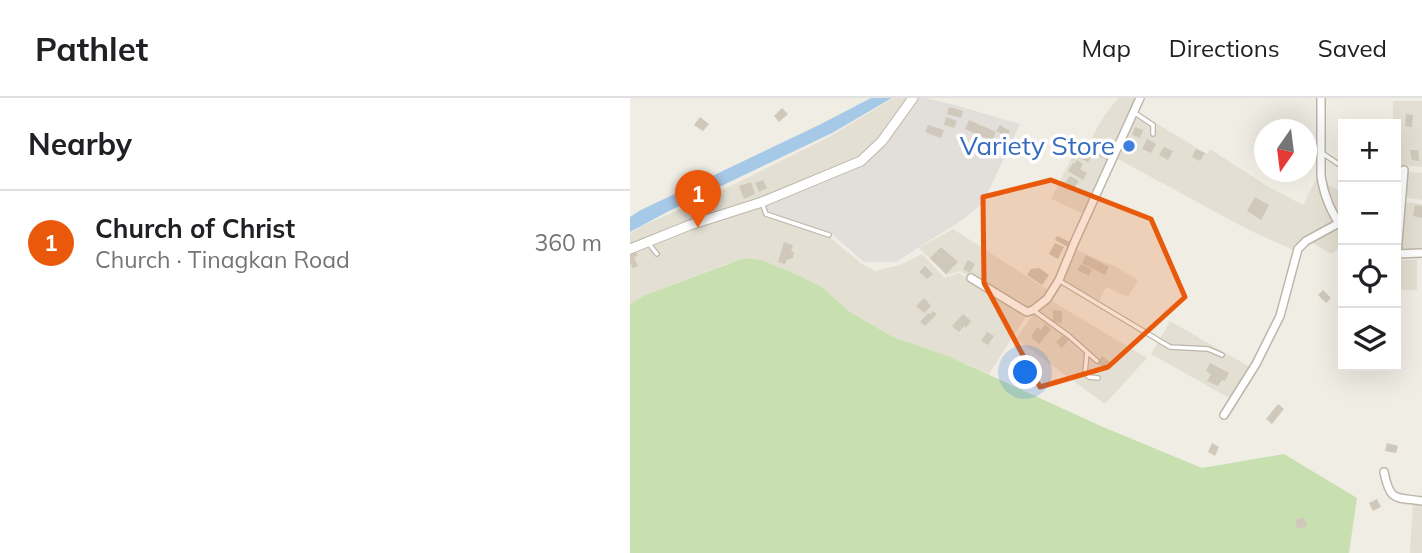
<!DOCTYPE html>
<meta charset="utf-8">
<style>
body{margin:0;font-family:Mulish,sans-serif;background:#f2f2f2;color:#202124}
.controls{position:absolute;right:21px;top:21px;display:grid;overflow:hidden;border-radius:0px;box-shadow:0 7px 28px #0002}
.controls button{width:63px;height:63px;display:grid;place-items:center;padding:0;border:0;border-bottom:2px solid #e0e0e0;background:#fff;color:#202124;font:35px sans-serif}
.compass{position:absolute;left:624px;top:21px;width:63px;height:63px;border-radius:50%;background:#fff;box-shadow:0 7px 28px #0002;rotate:194deg}
.you{position:absolute;left:396px;top:275px;width:24px;height:24px;margin:-18px;border:5px solid #fff;border-radius:50%;background:#1a73e8;box-shadow:0 0 0 10px #1a73e833}
.badge{display:grid;place-items:center;width:46px;height:46px;border-radius:50%;background:#ea580c;color:#fff;font-size:23px;font-weight:700}
.pin{position:absolute;translate:-50% -58px;filter:drop-shadow(0 2px 4px #0008)}
.pin::after{content:'';position:absolute;top:37px;width:24px;height:21px;background:inherit;clip-path:polygon(0 0,100% 0,50% 100%)}
.list{margin:0;padding:0;list-style:none}
h2{display:flex;justify-content:space-between;align-items:center;height:91px;margin:0;padding:0 28px;font-size:30px}
h2 small{font-size:23px;font-weight:400;color:#757577}
.list li{display:grid;grid-template-columns:46px 1fr auto;gap:21px;align-items:center;box-sizing:border-box;height:105px;padding:0 28px;border-top:2px solid #e0e0e0}
.list b{display:block;font-size:26px;white-space:nowrap}
.list p{margin:0;font-size:23px;white-space:nowrap;color:#757577}
.list em{font-size:23px;font-style:normal;color:#757577}
.icon{flex:none;width:38px;height:38px;fill:none;stroke:currentColor;stroke-width:2;stroke-linecap:round;stroke-linejoin:round}
.map{position:relative;flex:none;width:792px;height:455px;overflow:hidden}
header{display:flex;align-items:center;gap:42px;box-sizing:border-box;height:98px;padding:0 35px;background:#fff;border-bottom:2px solid #e0e0e0}
header strong{font-size:33px}
nav{display:flex;gap:38px;margin-inline-start:auto;font-size:24px}
main{display:flex}
aside{flex:1;background:#fff}
.map>svg:first-child{display:block}
.residential{fill:#e3dfd2}
.industrial{fill:#e2ded9}
.green{fill:#c8e0b0}
.water{fill:#a5c9e7}
.building{fill:#d0c9bb}
.lines{fill:none;stroke-linecap:round;stroke-linejoin:round}
.service-casing{stroke:#bdb7ab;stroke-width:6}
.minor-casing{stroke:#bdb7ab;stroke-width:10}
.tertiary-casing{stroke:#bdb7ab;stroke-width:11}
.service{stroke:#fff;stroke-width:3.5}
.minor{stroke:#fff;stroke-width:7}
.tertiary{stroke:#fff;stroke-width:9}
.marked{fill:#e8590c;fill-opacity:0.2;stroke:#e8590c;stroke-width:5;stroke-linejoin:round}
.shop-dot{fill:#3f7fe0;stroke:#fff;stroke-width:2.5}
.labels{text-anchor:middle;stroke-width:7;stroke-linejoin:round;paint-order:stroke}
.shop-label{font-size:26px;fill:#366cbe;stroke:#fff;text-anchor:end}
</style>
<header>
<strong>Pathlet</strong>
<nav><a>Map</a><a>Directions</a><a>Saved</a></nav>
</header>
<main>
<aside>
<h2>Nearby<small></small></h2>
<ul class="list">
<li><span class="badge">1</span><div><b>Church of Christ</b><p>Church · Tinagkan Road</p></div><em>360 m</em></li>
</ul>
</aside>
<div class="map">
<svg width="792" height="455" viewBox="0 0 792 455">
<rect width="100%" height="100%" fill="#f0ede4"/>
<path class="residential" d="M264,0H279L246,47L233,58L139,99L0,148V136L12,128L87,95L199,39Z
M488,0H508L454,116L421,101L445,53L460,43L474,18Z
M763,3H792V69L773,67L766,121V26H763Z
M506,13L577,56L580,51L637,88L673,107L688,77L693,101L705,125L678,140L663,152L617,131L486,60Z
M776,74L792,75V102L772,99Z
M694,84L713,95V127L702,111Z
M773,104L792,106V153L769,154Z
M129,108L134,115L142,120L198,138L232,166L245,173L270,167L292,156L315,180L329,175L397,217L359,276L318,258L263,239L220,214L192,189L170,178L132,162L114,160L96,166L15,197L0,206V155L61,130Z
M707,128L713,135V150L711,148L702,156L678,143Z
M323,131L418,192L413,200L398,213L330,173L316,177L289,150Z
M447,152L488,170L508,182L498,199L476,189L469,203L433,182Z
M766,162H787V192H766Z
M420,202L517,260L475,306L386,241L404,215L410,213Z
M540,223L620,269L601,301L521,256Z
M783,406H792V455H780Z"/>
<path class="industrial" d="M286,0H296L325,7L390,26L353,105L332,122L266,164H234L201,135L137,115L135,107L220,72Z"/>
<path class="green" d="M114,160L132,162L170,178L192,189L220,214L263,239L318,258L473,329L572,370L654,356L727,400L719,455H0V206L15,197Z"/>
<path class="water" d="M241,0H262L202,35L37,114L0,134V119L11,112L189,27Z"/>
<path class="building" d="M319,9L333,13L331,20L317,16Z
M152,10L158,16L149,24L144,18Z
M776,16L783,17L782,29L775,28Z
M70,19L79,26L73,33L64,27Z
M316,19L327,23L324,30L314,27Z
M339,22L366,34L362,43L335,31Z
M298,27L314,32L311,40L295,34Z
M370,27L380,33L377,39L366,33Z
M505,29L513,32L510,40L502,37Z
M517,41L526,46L521,55L512,51Z
M457,48L465,52L458,64L445,58L447,54L453,57Z
M534,49L543,53L538,62L529,57Z
M467,50L480,57L477,62L464,56Z
M566,51L575,55L570,63L562,59Z
M780,52H788L789,63L782,62Z
M447,62L453,66L450,71L457,75L453,82L438,73L443,65L444,66Z
M440,78L449,83L444,90L435,85Z
M133,82L137,90L129,94L125,85Z
M121,84L125,96L114,101L109,88Z
M625,99L639,107L631,122L617,113Z
M80,103L85,112L77,115L72,107Z
M785,107L792,108V120L783,118Z
M427,138L440,144L438,149L425,142Z
M154,144L163,147L161,153L164,154L163,160L157,162L155,166L148,164Z
M425,145L434,149L428,161L419,156Z
M311,149L328,164L316,176L300,160Z
M6,154L8,158L4,159L8,168L3,170L0,165V156Z
M456,157L479,169L475,177L452,165Z
M338,162L345,166L340,175L333,171Z
M451,166L462,171L459,178L447,172Z
M295,168L303,176L297,181L289,174Z
M409,170L419,177L412,187L397,177L401,171Z
M693,192L701,200L696,205L688,197Z
M294,200L301,208L294,215L286,208Z
M423,212L432,213V225L423,224Z
M303,213L307,216L295,228L290,224L298,215L300,216Z
M333,216L341,223L336,230L334,228L329,234L322,228Z
M415,226L421,231L409,246L401,239L407,229L411,232Z
M357,234L364,238L358,247L351,243Z
M433,237L439,242L432,250L426,244Z
M472,258L480,264L474,270L467,265Z
M580,265L599,275L595,283L592,282L588,288L577,283L581,276L576,273Z
M648,306L654,311L642,326L636,321Z
M582,345L589,349L585,358L578,354Z
M757,345L768,348L766,355L755,353Z
M747,401L751,409L743,413L739,405Z
M674,419L677,428L667,431L665,422Z"/>
<g class="lines">
<g class="service-casing">
<path id="service" d="M505,15L523,27V36
M692,55L713,69
M132,105L136,116L199,137
M19,146L27,156
M430,183L540,249L578,251L592,257
M403,212L439,238L467,263
M457,254L455,275L459,279L468,280"/>
</g>
<g class="minor-casing">
<path id="minor" d="M691,0V78C694,98 701,115 713,131
M766,156L792,155
M767,156L774,72
M341,180L397,214L403,212L417,201L429,182L445,143L510,0
M594,317L626,266L650,218L668,151L676,143L709,125
M754,374C760,404 765,399 792,403"/>
</g>
<g class="tertiary-casing">
<path id="tertiary" d="M0,151L60,127L132,104L231,63L252,43L283,0"/>
</g>
<use href="#service" class="service"/>
<use href="#minor" class="minor"/>
<use href="#tertiary" class="tertiary"/>
</g>
<path class="marked" d="M421,82L521,121L555,199L478,269L410,289L354,185L353,99Z"/>
<circle class="shop-dot" cx="499" cy="48" r="7"/>
<g class="labels">
<g class="shop-label">
<text x="485" y="57">Variety Store</text>
</g>
</g>
</svg>
<div class="controls">
<button>+</button>
<button>−</button>
<button><svg class="icon" aria-label="locate" viewBox="0 0 24 24"><circle cx="12" cy="12" r="6"/><path d="M12 2v4M12 18v4M2 12h4M18 12h4"/></svg></button>
<button><svg class="icon" aria-label="layers" viewBox="0 0 24 24"><path d="M12 4l9 5-9 5-9-5zM3 14l9 5 9-5"/></svg></button>
</div>
<svg class="compass" viewBox="-18 -18 36 36"><path d="M0-13l5 13h-10z" fill="#e53935"/><path d="M0 13l5-13h-10z" fill="#757577"/></svg>
<div class="you"></div>
<div class="pin badge" style="left:68px;top:130px">1</div>
</div>
</main>
